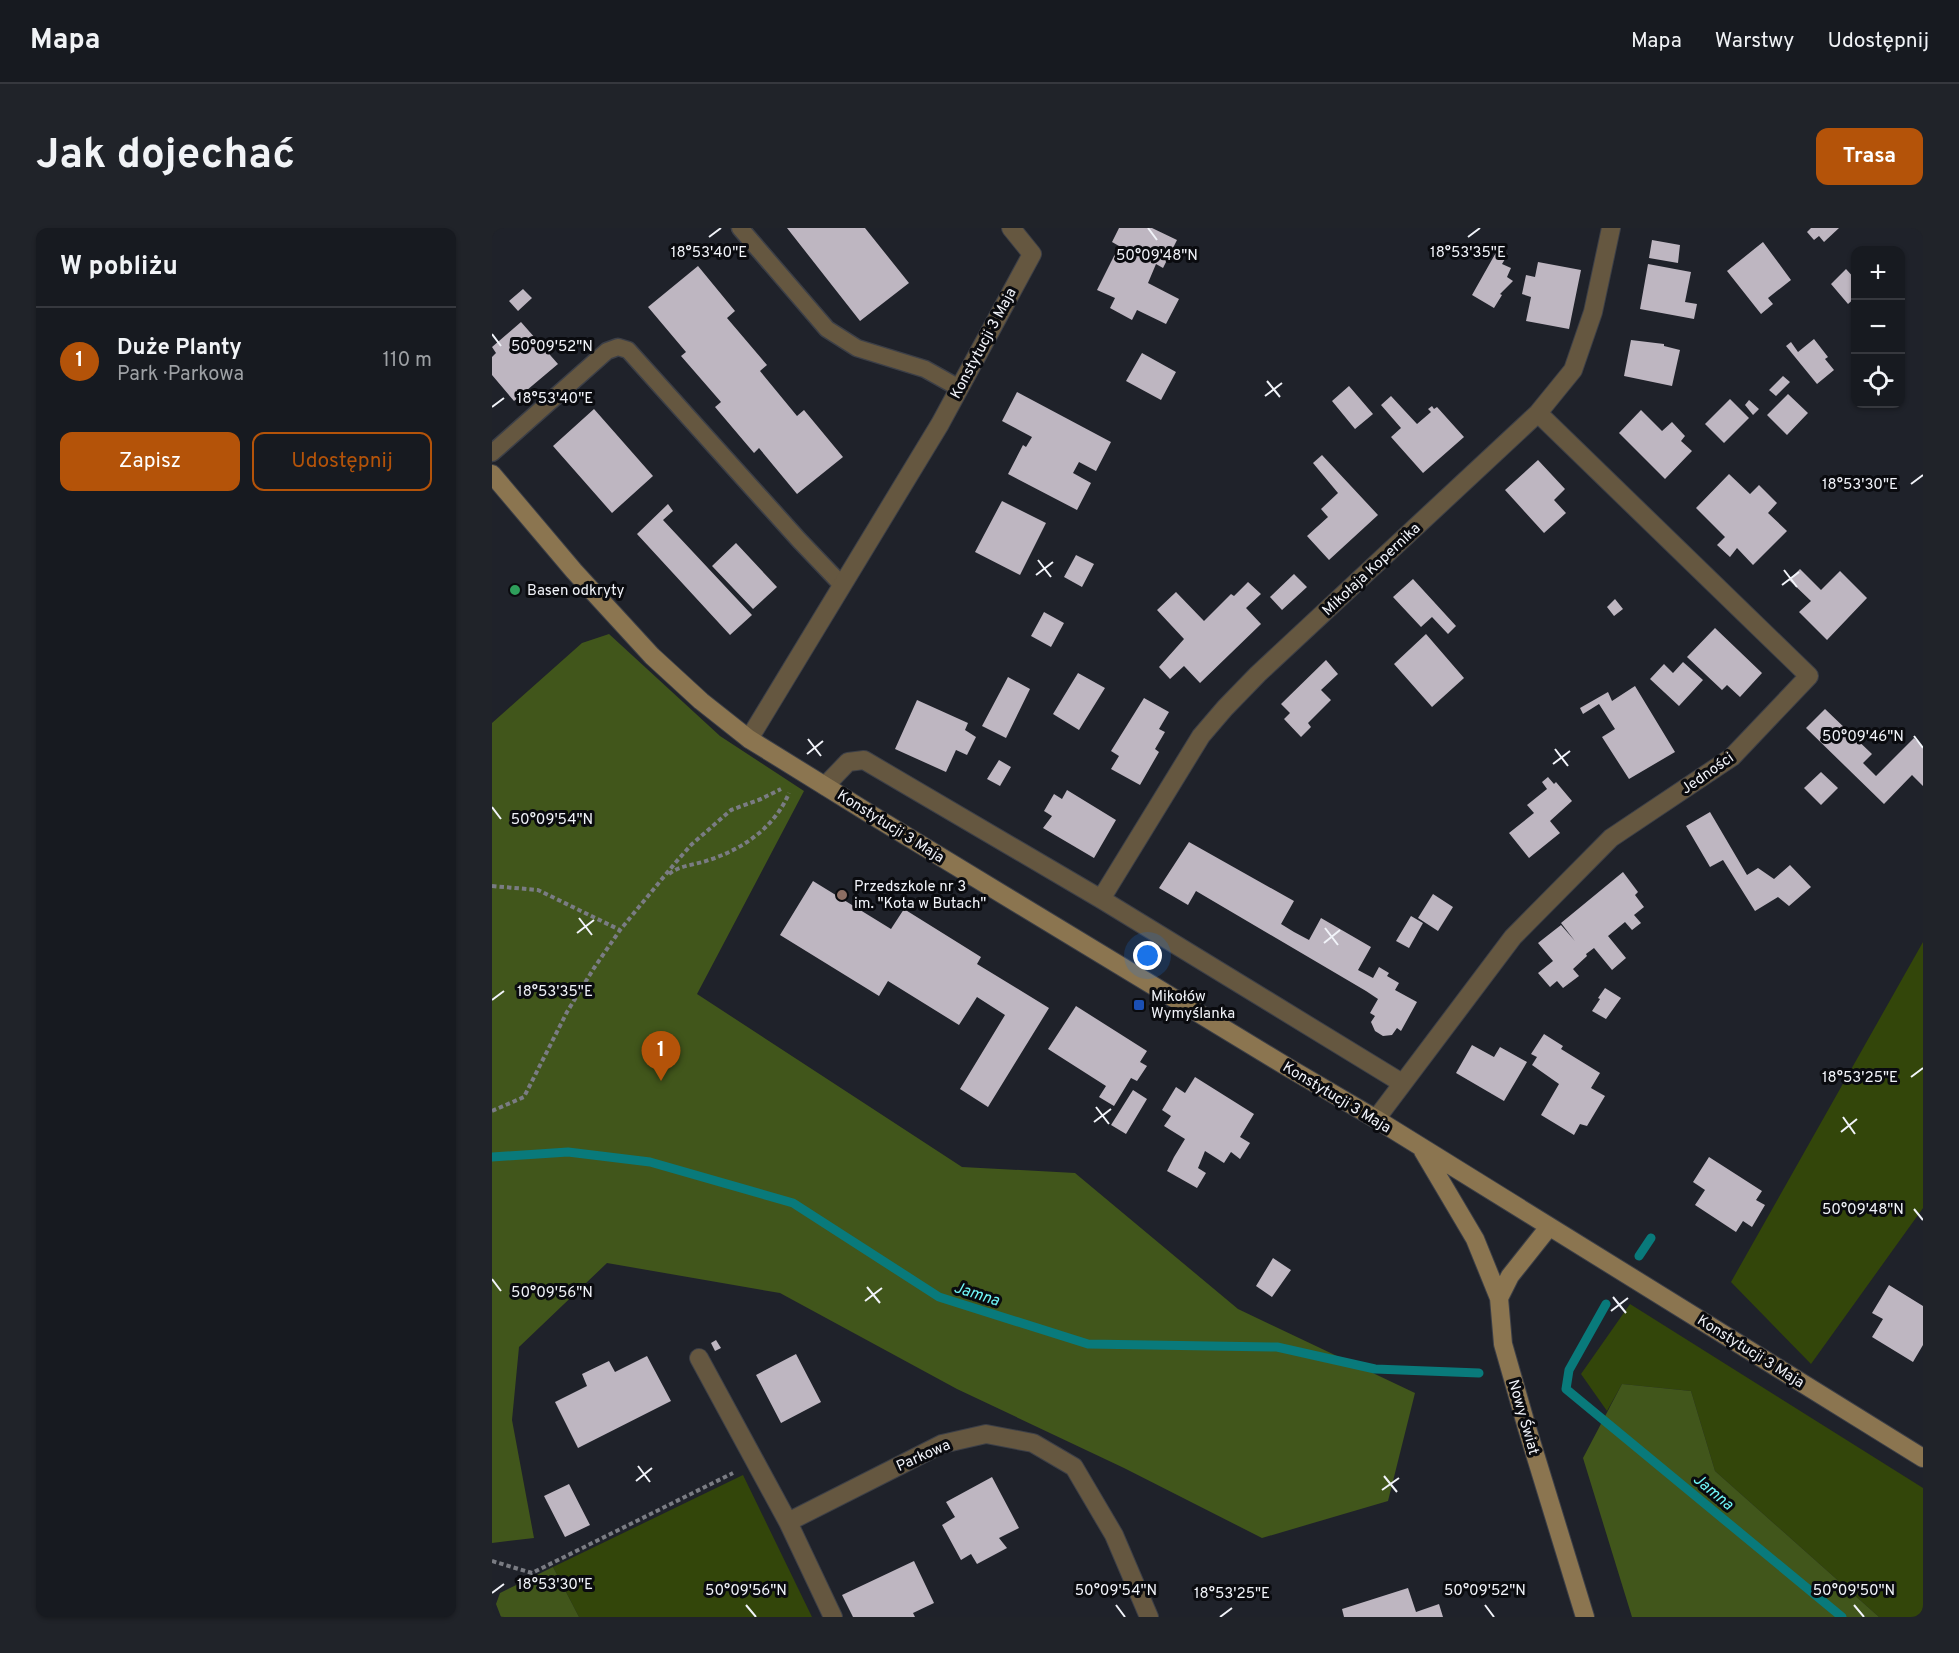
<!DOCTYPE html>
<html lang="pl">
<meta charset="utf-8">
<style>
body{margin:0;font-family:Overpass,sans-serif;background:#202329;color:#f1f3f6}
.controls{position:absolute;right:18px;top:18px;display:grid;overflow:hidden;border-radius:12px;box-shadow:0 2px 4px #0004}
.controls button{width:54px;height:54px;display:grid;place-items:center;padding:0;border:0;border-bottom:2px solid #36383e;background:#171a20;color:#f1f3f6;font:30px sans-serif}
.you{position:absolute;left:656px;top:728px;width:21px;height:21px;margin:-15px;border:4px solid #fff;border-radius:50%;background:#1a73e8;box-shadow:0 0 0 9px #1a73e833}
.badge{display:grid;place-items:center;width:39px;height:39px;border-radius:50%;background:#b45309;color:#fff;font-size:20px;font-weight:700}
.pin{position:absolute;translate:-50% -50px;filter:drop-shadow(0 2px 3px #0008)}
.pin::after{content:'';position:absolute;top:32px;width:21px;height:18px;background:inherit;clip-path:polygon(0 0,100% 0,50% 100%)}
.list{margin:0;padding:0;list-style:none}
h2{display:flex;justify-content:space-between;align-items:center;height:78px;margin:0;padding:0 24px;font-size:26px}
h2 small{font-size:20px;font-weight:400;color:#9ea1a5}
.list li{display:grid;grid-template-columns:39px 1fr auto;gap:18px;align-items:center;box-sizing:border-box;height:108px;padding:0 24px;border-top:2px solid #36383e}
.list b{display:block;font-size:22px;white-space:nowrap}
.list p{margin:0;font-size:20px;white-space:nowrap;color:#9ea1a5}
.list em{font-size:20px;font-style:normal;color:#9ea1a5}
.actions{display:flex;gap:12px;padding:18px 24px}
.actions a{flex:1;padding:14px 0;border:2px solid #b45309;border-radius:12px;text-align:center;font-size:21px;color:#b45309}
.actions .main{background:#b45309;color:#fff}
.icon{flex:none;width:33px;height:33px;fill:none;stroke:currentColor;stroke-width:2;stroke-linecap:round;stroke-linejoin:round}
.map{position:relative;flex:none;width:1431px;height:1389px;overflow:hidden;border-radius:12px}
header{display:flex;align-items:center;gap:36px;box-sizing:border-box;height:84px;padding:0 30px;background:#171a20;border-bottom:2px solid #36383e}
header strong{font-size:28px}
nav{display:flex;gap:33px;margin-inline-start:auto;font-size:21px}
.intro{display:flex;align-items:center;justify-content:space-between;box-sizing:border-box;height:144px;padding:0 36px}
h1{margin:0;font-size:42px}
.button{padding:15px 27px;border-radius:12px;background:#b45309;color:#fff;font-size:21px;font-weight:700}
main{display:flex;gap:36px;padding:0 36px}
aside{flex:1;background:#171a20;border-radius:12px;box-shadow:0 2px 4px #0004}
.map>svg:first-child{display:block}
.green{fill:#33460a}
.forest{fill:#41561b}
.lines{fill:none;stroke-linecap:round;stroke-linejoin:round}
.stream{stroke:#097a7b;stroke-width:9}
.building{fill:#beb6c1}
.lane-casing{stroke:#3c3f47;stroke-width:19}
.street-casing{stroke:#3c3f47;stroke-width:20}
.secondary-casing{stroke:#3c3f47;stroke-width:20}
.path{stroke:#7a7c83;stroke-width:4;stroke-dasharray:4.5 3;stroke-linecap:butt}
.lane{stroke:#655740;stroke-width:16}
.street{stroke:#655740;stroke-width:18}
.secondary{stroke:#8b7550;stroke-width:18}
.ticks{fill:none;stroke:#f1f3f9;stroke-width:2}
.leisure-dot{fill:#2e9e5b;stroke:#0a0b0f;stroke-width:2}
.education-dot{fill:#8d6e63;stroke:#0a0b0f;stroke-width:2}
.transit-dot{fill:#1a4fb4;stroke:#0a0b0f;stroke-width:2}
.labels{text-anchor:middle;stroke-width:6;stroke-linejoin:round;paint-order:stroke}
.street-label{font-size:15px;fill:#f1f3f9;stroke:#0a0b0f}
.poi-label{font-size:15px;fill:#f1f3f9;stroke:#0a0b0f;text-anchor:start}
.water-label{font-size:16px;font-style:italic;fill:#71f8f9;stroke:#0a0b0f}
.ticks-label{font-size:15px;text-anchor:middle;fill:#f1f3f9;stroke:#0a0b0f;stroke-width:6;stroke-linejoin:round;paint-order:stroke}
</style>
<header>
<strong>Mapa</strong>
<nav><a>Mapa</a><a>Warstwy</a><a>Udostępnij</a></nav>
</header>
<div class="intro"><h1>Jak dojechać</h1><a class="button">Trasa</a></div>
<main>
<aside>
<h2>W pobliżu<small></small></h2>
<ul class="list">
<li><span class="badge">1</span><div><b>Duże Planty</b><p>Park · Parkowa</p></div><em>110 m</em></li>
</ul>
<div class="actions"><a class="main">Zapisz</a><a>Udostępnij</a></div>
</aside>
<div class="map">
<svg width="1431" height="1389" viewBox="0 0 1431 1389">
<rect width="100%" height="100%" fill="#1f222a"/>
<path class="green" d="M1431,714V980L1319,1136L1239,1054Z
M1138,1076L1431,1260V1389H1387L1223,1243L1199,1163L1130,1156L1115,1183L1089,1146Z
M251,1247L320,1389H87L61,1339Z"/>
<path class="forest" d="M117,406L228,508L312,563L205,766L470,939L583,945L746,1081L923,1165L896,1273L770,1310L632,1240L465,1161L288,1065L115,1035L27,1119L20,1192L42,1310L0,1315V495L90,415Z
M1130,1156L1199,1163L1223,1243L1387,1389H1140L1091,1230Z
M61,1339L87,1389H9L4,1376L8,1365Z"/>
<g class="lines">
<path class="stream" d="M0,929L76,924L158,934L301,975L447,1069L596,1116L785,1119L883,1141L987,1145
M1147,1028L1159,1010
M1114,1076L1077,1142L1074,1161L1350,1389"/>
</g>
<path class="building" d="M295,0H373L417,55L368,93Z
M627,0H660L685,12L671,40L664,36L656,55L687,71L674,96L645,82L640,92L618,80L623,70L605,62L627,18L620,14Z
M1319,0H1347L1332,14L1327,8L1322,12L1315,4Z
M1160,12L1188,17L1186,35L1157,30Z
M1271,14L1299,52L1276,70L1281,76L1269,86L1235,43Z
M1006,21L1016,26L1010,36L1019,40L1015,49L1021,53L1008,66L1010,67L1002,80L980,67Z
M1046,34L1089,42L1077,101L1034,93L1039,69L1030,66L1034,47L1043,49Z
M1156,36L1199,44L1193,74L1205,76L1202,91L1148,81Z
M206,38L243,83L235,90L275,137L268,143L305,188L312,182L351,229L305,266L267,220L262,225L223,179L229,174L189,128L194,124L156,79Z
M1354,41L1364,52V69L1356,76L1339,56Z
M31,61L40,70L26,83L17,73Z
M29,94L66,136L22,173L0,147V129L4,125L0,119Z
M1322,111L1336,129L1333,131L1342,142L1325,156L1294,118L1299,114L1306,124Z
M1139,112L1172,116V118L1188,122L1180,158L1132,148Z
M650,125L684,144L669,172L634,153Z
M1291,148L1298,154L1284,168L1277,162Z
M857,158L881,186L863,201L840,173Z
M525,164L619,214L604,243L587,234L581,245L599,255L585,282L516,246L531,217L534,219L540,209L510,193Z
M1296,166L1316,185L1295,207L1275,187Z
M899,168L925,196L939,184L936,181L940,178L942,181L945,179L972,209L931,245L899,209L909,200L889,177Z
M1238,171L1257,190L1232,215L1213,196Z
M1257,172L1267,181L1261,187L1253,177Z
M102,181L161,248L120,285L61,218Z
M1149,182L1170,203L1180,194L1193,208L1189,213L1200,223L1173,251L1127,205Z
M830,227L886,287L837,332L815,308L836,289L829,281L846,265L821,235Z
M1046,232L1073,261L1062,272L1074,285L1052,305L1013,262Z
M1237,246L1258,266L1267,257L1285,275L1276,285L1295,303L1261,337L1245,320L1238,329L1225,317L1233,309L1204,280Z
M510,273L554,295L528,347L483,324Z
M176,276L181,283L171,292L260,387L238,407L145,306Z
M244,315L285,359L261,381L220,338Z
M584,327L602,336L590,359L572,349Z
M1308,341L1329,362L1348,343L1375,370L1335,412L1307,384L1319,373L1297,352Z
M802,346L815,359L790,382L778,369Z
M921,351L964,398L956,406L940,389L929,399L901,369Z
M756,354L769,366L754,380L769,396L708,455L692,438L678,451L667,439L692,411L665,382L684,364L712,393L739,366L742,368Z
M1123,371L1131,381L1122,388L1115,379Z
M552,384L572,395L559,419L539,408Z
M1223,400L1270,445L1248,469L1235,457L1230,462L1195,429Z
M934,406L972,450L940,479L902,436Z
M834,432L846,446L829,462L839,472L816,495L819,499L809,509L792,491L798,485L789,476Z
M1191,434L1211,452L1187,478L1158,451L1172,436L1181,445Z
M586,445L613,460L587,502L561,486Z
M516,449L538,461L514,510L490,498Z
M1143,458L1183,524L1137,551L1110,509L1123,501L1107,476L1091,486L1088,480L1116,464L1120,473Z
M652,470L677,484L667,501L673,504L663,521L667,524L648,557L619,541L627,528L619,523Z
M425,472L476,495L473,502L484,509L475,527L464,522L454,544L403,521Z
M1333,481L1380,526L1371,535L1384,548L1422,510L1431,519V558L1420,547L1392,576L1314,500Z
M507,532L519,539L508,558L495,551Z
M1329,544L1346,560L1329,577L1312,560Z
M1056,549L1062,556L1064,554L1080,573L1058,593L1068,605L1037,630L1017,605L1042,585L1035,577L1055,561L1050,554Z
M575,562L624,592L602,630L551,600L560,588L552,583L562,566L570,571Z
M1218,584L1255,647L1266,640L1282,651L1298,637L1319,659L1297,678L1286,669L1263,683L1231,632L1218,639L1194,598Z
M697,614L802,673L789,696L802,704L817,712L829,690L879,719L866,742L881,750L887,739L897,745L895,748L907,755L903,762L925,774L909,803L905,800L900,807L891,808L883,803L879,794L883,788L878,785L886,771L874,763L704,663L696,677L667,660Z
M1131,644L1146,664L1143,667L1152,679L1142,687L1149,695L1140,702L1133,694L1116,708L1134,730L1120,742L1102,720L1094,726L1095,728L1081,741L1087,748L1071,760L1065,753L1058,759L1046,745L1061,733L1046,715L1069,697L1083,713L1069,695Z
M321,653L399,701L412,681L489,729L485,736L557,780L496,879L468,861L513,787L485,769L467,797L396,753L387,768L288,707Z
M941,666L961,679L946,703L926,690Z
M919,688L931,695L917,720L904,713Z
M1113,760L1129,770L1114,791L1100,783L1108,771L1106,770Z
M584,778L655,823L648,834L655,838L645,853L639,850L622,878L607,869L614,858L556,821Z
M1052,806L1071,818L1069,821L1108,845L1099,860L1113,868L1095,898L1088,896L1082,907L1049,887L1067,856L1040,837L1045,829L1039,826Z
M980,817L1002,829L1008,819L1035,834L1012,873L964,845Z
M703,849L762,886L748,909L758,915L748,931L739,924L732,935L713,923L706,940L714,945L705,960L675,943L682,929L693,911L672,898L679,888L670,882L684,859L693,865Z
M641,862L655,871L634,906L619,897Z
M1217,929L1270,963L1264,972L1273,977L1260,999L1251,993L1244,1004L1203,977L1213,962L1201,954Z
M781,1030L799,1042L780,1069L764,1058Z
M1397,1057L1431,1078V1117L1421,1134L1380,1109L1391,1091L1380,1085Z
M224,1112L229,1120L223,1123L219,1115Z
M304,1126L329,1174L289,1195L264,1147Z
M155,1128L179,1173L86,1220L63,1174L95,1158L90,1146L117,1133L123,1144Z
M500,1249L527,1300L507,1310L515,1320L485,1336L479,1326L469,1332L450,1297L463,1289L454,1274Z
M77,1256L98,1297L73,1309L52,1268Z
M422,1333L442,1375L421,1385L423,1389H361L350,1367Z
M916,1360L924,1384L947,1376L951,1389H852L850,1381Z"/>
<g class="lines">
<g class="lane-casing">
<path id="lane" d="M248,0L335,101L365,120L433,141L467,160
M0,225L115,123L126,119L136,122L307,312L350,357"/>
</g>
<g class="street-casing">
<path id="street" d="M257,511L448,196L540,26L519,0
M333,558L356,534L372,532L609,671L910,855
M609,671L709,508L733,480L766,446L1046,185L1081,142L1101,84L1119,0
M884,891L1021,709L1119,610L1240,529L1317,448L1046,185
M207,1130L296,1294L341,1389
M296,1294L450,1216L494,1206L541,1215L582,1239L622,1307L657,1389"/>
</g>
<g class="secondary-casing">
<path id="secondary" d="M0,246L82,343L160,428L209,473L257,511L383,589L797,840L884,891L1431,1230
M931,923L983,1011L1007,1070
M1057,999L1018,1048L1007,1070L1011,1116L1035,1200L1093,1389"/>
</g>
<path class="path" d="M177,646C188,637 203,637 217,632C251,621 283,599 297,565
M0,658L46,662L128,702
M0,883L32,869L75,784L102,740L128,702L184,634L199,617L239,582L269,571L289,561
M0,1333L40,1345L241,1245"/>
<use href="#lane" class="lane"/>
<use href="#street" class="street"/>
<use href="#secondary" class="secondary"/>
</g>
<path class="ticks" d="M656,0L665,12M217,9L229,0M976,9L988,0M0,106L9,118M775,153L788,169M773,168L790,155M0,179L12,170M1419,256L1431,247M546,332L559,349M1292,342L1305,359M544,347L561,334M1290,357L1307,344M1422,508L1431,520M316,511L329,528M1063,521L1076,538M315,526L331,513M1061,536L1078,523M0,579L9,591M87,690L100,707M833,700L846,717M85,705L102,692M832,715L848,702M0,772L12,763M1419,849L1431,840M604,879L617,896M1351,889L1363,906M602,894L619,881M1349,904L1365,891M1422,981L1431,992M0,1051L9,1063M375,1059L388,1075M1121,1069L1134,1085M373,1073L390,1060M1119,1083L1136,1070M146,1238L158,1254M892,1248L905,1264M144,1253L160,1240M890,1262L907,1250M0,1365L12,1356M254,1377L264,1389M624,1377L633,1389M993,1377L1002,1389M1362,1377L1372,1389M728,1389L740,1380"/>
<circle class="leisure-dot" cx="23" cy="362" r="6"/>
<circle class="education-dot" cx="350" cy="667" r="6"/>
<rect class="transit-dot" x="641" y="771" width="12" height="12" rx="3"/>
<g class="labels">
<g class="street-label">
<text transform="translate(491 115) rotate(-62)" y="5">Konstytucji 3 Maja</text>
<text transform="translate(879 341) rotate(-43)" y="5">Mikołaja Kopernika</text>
<text transform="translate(1215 545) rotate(-35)" y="5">Jedności</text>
<text transform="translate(399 598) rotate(32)" y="5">Konstytucji 3 Maja</text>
<text transform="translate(845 869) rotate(31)" y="5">Konstytucji 3 Maja</text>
<text transform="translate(1259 1123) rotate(32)" y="5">Konstytucji 3 Maja</text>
<text transform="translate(1032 1189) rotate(74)" y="5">Nowy Świat</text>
<text transform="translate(431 1227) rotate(-24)" y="5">Parkowa</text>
</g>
<g class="poi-label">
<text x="35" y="367">Basen odkryty</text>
<text x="362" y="663">Przedszkole nr 3<tspan x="362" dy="17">im. "Kota w Butach"</tspan></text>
<text x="659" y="773">Mikołów<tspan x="659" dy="17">Wymyślanka</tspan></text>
</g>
<g class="water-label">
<text transform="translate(485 1065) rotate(18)" y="6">Jamna</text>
<text transform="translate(1222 1263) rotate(40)" y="6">Jamna</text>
</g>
</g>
<g class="ticks-label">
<text x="217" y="29">18°53'40"E</text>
<text x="976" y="29">18°53'35"E</text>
<text x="665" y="32">50°09'48"N</text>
<text x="60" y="123">50°09'52"N</text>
<text x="63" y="175">18°53'40"E</text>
<text x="1368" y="261">18°53'30"E</text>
<text x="1371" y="513">50°09'46"N</text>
<text x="60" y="596">50°09'54"N</text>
<text x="63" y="768">18°53'35"E</text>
<text x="1368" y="854">18°53'25"E</text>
<text x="1371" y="986">50°09'48"N</text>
<text x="60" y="1069">50°09'56"N</text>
<text x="63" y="1361">18°53'30"E</text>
<text x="254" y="1367">50°09'56"N</text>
<text x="624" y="1367">50°09'54"N</text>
<text x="993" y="1367">50°09'52"N</text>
<text x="1362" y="1367">50°09'50"N</text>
<text x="740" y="1370">18°53'25"E</text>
</g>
</svg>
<div class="controls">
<button>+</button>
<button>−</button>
<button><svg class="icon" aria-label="locate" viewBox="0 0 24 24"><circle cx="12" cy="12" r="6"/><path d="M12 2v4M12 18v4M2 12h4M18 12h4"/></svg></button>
</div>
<div class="you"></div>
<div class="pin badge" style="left:169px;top:853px">1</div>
</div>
</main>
